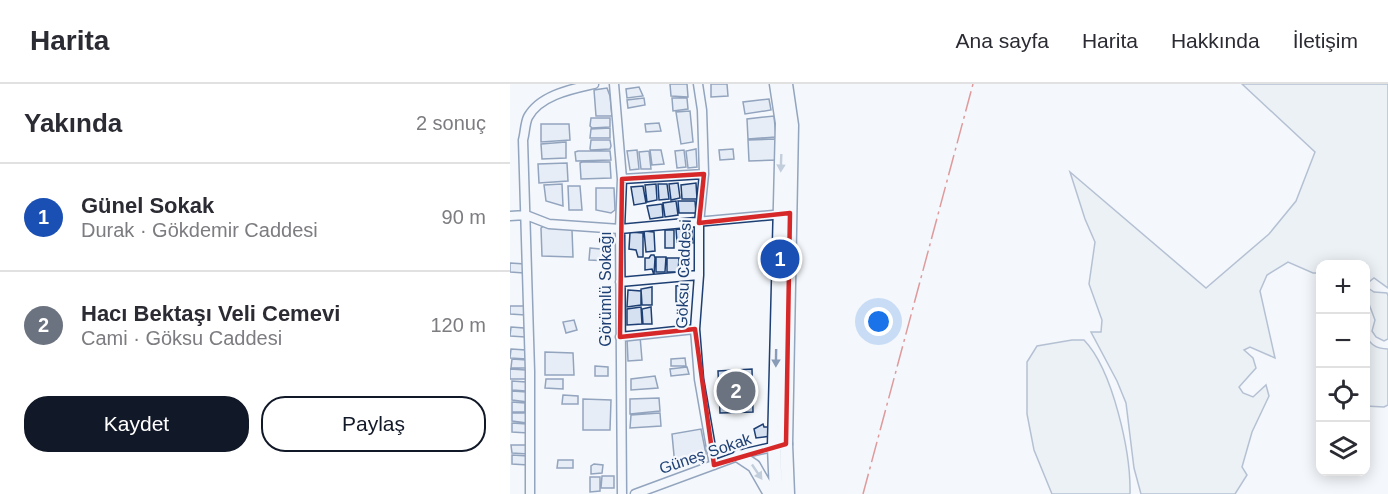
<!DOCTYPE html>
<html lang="tr">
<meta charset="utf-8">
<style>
body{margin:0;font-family:Arial,sans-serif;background:#f7f7f7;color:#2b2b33}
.controls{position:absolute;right:18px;bottom:18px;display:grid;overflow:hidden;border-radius:12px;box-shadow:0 3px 15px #0003}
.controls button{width:54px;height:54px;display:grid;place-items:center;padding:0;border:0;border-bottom:2px solid #e1e1e2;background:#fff;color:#2b2b33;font:30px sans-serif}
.you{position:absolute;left:369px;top:238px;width:21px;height:21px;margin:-15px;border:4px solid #fff;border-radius:50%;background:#1a73e8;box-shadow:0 0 0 9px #1a73e833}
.badge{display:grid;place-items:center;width:39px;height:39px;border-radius:50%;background:#111827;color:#fff;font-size:20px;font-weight:700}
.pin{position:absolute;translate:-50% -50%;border:3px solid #fff;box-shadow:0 2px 6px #0006}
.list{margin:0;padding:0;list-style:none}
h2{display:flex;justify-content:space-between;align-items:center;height:78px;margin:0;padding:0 24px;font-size:26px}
h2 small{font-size:20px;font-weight:400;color:#7c7c81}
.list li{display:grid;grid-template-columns:39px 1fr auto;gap:18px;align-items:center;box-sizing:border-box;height:108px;padding:0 24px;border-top:2px solid #e1e1e2}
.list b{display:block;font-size:22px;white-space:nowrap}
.list p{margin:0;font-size:20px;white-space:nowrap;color:#7c7c81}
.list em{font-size:20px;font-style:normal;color:#7c7c81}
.actions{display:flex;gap:12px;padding:18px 24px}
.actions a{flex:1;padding:14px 0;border:2px solid #111827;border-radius:24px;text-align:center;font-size:21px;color:#111827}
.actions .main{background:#111827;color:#fff}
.icon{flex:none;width:33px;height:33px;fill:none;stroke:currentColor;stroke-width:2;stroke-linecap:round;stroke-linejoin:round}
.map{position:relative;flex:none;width:878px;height:410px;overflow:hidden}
header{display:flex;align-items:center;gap:36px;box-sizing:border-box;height:84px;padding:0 30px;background:#fff;border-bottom:2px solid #e1e1e2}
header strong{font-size:28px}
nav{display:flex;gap:33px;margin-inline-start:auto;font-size:21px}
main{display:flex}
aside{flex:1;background:#fff}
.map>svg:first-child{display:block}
.green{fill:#e3e9f0;stroke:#687fa3;stroke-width:1.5}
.building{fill:#d5e0f0;stroke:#1d3f73;stroke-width:1.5}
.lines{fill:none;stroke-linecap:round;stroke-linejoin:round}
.street-casing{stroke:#1d3f73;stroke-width:11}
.secondary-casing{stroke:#1d3f73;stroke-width:15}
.primary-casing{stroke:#1d3f73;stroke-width:15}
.street{stroke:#f4f7fb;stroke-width:8}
.secondary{stroke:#f4f7fb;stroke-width:12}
.primary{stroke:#f4f7fb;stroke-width:12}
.power{stroke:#c62828;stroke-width:1.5;stroke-dasharray:21 4.5 3 4.5;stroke-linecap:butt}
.oneway{fill:#889bb7}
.marked{fill:none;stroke:#d62828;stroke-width:4.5;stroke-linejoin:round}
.labels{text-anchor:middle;stroke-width:4.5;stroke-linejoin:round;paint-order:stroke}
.street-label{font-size:16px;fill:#1d3f73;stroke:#f4f7fb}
</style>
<header>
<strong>Harita</strong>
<nav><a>Ana sayfa</a><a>Harita</a><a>Hakkında</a><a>İletişim</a></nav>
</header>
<main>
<aside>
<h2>Yakında<small>2 sonuç</small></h2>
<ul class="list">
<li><span class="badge" style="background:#1a4fb4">1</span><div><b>Günel Sokak</b><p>Durak · Gökdemir Caddesi</p></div><em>90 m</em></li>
<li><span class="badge" style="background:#6b7280">2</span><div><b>Hacı Bektaşı Veli Cemevi</b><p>Cami · Göksu Caddesi</p></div><em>120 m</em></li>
</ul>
<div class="actions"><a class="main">Kaydet</a><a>Paylaş</a></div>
</aside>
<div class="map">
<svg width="878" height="410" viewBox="0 0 878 410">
<rect width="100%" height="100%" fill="#f4f7fb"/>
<path class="green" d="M732,0H878V204L864,194L859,198L858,204L864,208L877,209L878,212V255L874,257L866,253L862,247L865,236L856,212V180H810V189H803L778,178L757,191L750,207L765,274L740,263L734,266L743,274L746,284L729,303L733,309L743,313L756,301L759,312L742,348L732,383L737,391L725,410H631L624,384L616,319L607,297L581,248H591L592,236L579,200L585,158L575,135L560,88L696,204L759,150L786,117L805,68Z
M856,248C858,260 866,265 878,265V321L874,323L856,322Z
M562,256H574C603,286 621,369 620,410H542L524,366L517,330V278L527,262Z"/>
<path class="building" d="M160,0H177L178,13L161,12Z
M201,0H217L218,12L201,13Z
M129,3L133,12L117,14L116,5Z
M97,4L100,12L102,32H86L84,6Z
M134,14L135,21L118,24L117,16Z
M162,14H177L178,25L163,27Z
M259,15L261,26L235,30L233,18Z
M180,27L183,58L171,60L166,28Z
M264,32L266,53L238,55L237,35Z
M81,34H100V43L82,44L80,42Z
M149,39L151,47L136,48L135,40Z
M31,40H59L60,56L31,58Z
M100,44V54H80L81,45Z
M266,55V76L239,77L238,56Z
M81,56H100L101,62L100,65L81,66L80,65Z
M56,58V74L32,75L31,60Z
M186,65L187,83L178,84L176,67Z
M223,65L224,75L210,76L209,66Z
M127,66L129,85L120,86L117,67Z
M140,66H151L154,80L142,81Z
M174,66L176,83L167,84L165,67Z
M68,67H100L101,76L66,77L65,68Z
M139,67L141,85H131L129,68Z
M72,78H100L101,94L71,95L70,79Z
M57,79L58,97L29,99L28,80Z
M168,99L170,114L161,116L159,100Z
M186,99L187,115H172L171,101Z
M52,100L53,122L36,117L34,101Z
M146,100L147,116L137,118L135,101Z
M148,100H157L159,115L149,116Z
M58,102H70L72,126H59Z
M133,102L136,119L124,121L121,103Z
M86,104H104L105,126L101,129L86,126Z
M166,117L168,131L155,133L153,119Z
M168,117H185L186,129H169Z
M152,120L153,133L140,135L137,122Z
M35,141L62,146L63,173L32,172L31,144Z
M166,145L182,146L183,159L167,158Z
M155,146H164V164H155Z
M134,147L144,148L145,167L136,168Z
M120,148L133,149V173H128L126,166L119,165Z
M80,164L101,166L100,177L79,176Z
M141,171H144L145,174L144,191L142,185L135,186V174H139Z
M146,173H156L155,188H146Z
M157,174H169L168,188H157Z
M0,179L15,180L14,189L0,188Z
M173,201L179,203V217L166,218V202Z
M142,203V221H132L131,205Z
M118,206L131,207V221L117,223Z
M168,219L177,220V228L167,229L166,220Z
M0,222H15V231L0,230Z
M131,223L132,240L117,241V225Z
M141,223L142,240H133L132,225Z
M64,236L67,246L56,249L53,238Z
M1,243L14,244L15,253L0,252Z
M130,252L132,276L118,277L117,254Z
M1,265L16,266L17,275L0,274Z
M35,268L63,269L64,291H35Z
M175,274L176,282H161V275Z
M2,275L17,276V284H1Z
M85,282L98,283V292H85Z
M177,283L179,290L161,292L160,285Z
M0,285L16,286L17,295H0Z
M242,285L243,328L210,329L208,287Z
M145,292L148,304L121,306V295Z
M36,295H53V305L35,304Z
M2,297L16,298V307L2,306Z
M2,307L17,308L18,318L2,316Z
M53,311L68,312V320H52Z
M149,314L150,327L120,330V315Z
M73,315L101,316L100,346H73Z
M2,318L15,319V328H2Z
M2,329H16L17,339L2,337Z
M150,329L151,342L120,344L121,331Z
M2,339L17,340L18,349L2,348Z
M253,340L254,343H259L261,352L246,354L244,345Z
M191,345L196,370L191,375L165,382L162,350Z
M1,361H18V370L2,369Z
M2,371L18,372V381L2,380Z
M48,376H63V384H47Z
M84,380L93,381L92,389L81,390V382Z
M92,392H104V404H91Z
M80,393H90V407L80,408Z"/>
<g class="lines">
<g class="street-casing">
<path id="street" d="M104,0L112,95L110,145L112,410
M188,0L192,26L194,90L189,139V191L185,245L189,295L204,381
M112,95L194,90
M0,132L16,131L39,140L110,145L274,130
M110,198L189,191
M110,253L185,245
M20,410V287L13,56C15,49 15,39 18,33C30,11 62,5 84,0
M125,410L236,369L276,360"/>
</g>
<g class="secondary-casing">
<path id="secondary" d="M276,0L282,41L276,360
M264,363L272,39L266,0"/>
</g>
<g class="primary-casing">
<path id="primary" d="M276,360L278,410
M264,363L266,410
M229,372L244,382L260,410"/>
</g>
<use href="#street" class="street"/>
<use href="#secondary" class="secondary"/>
<use href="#primary" class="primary"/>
<path class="power" d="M353,410L463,0"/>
</g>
<defs><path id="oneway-solid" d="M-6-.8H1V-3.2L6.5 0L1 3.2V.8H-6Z" transform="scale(1.5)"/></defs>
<g class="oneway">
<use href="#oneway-solid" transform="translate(271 79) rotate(92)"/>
<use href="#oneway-solid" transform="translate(266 274) rotate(91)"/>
<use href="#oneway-solid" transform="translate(247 388) rotate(56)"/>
</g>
<path d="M0 0H878V410H0ZM194,90L189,139L280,129L276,360L204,381L185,245L110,253L112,95Z" fill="#f4f7fb" fill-opacity=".55" fill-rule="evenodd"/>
<path class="marked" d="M194,90L189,139L280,129L276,360L204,381L185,245L110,253L112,95Z"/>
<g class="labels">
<g class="street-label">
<text transform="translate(173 190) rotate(-88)" y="6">Göksu Caddesi</text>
<text transform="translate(95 205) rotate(-90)" y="6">Görümlü Sokağı</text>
<text transform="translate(195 369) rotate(-19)" y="6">Güneş Sokak</text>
</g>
</g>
</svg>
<div class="controls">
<button>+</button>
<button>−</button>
<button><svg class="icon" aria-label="locate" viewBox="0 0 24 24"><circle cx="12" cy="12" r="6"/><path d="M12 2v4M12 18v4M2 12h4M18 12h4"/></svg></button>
<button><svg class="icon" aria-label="layers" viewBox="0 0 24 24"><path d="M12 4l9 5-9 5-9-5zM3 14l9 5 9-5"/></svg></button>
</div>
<div class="you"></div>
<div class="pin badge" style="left:270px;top:175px;background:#1a4fb4">1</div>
<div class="pin badge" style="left:226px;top:307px;background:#6b7280">2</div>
</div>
</main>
